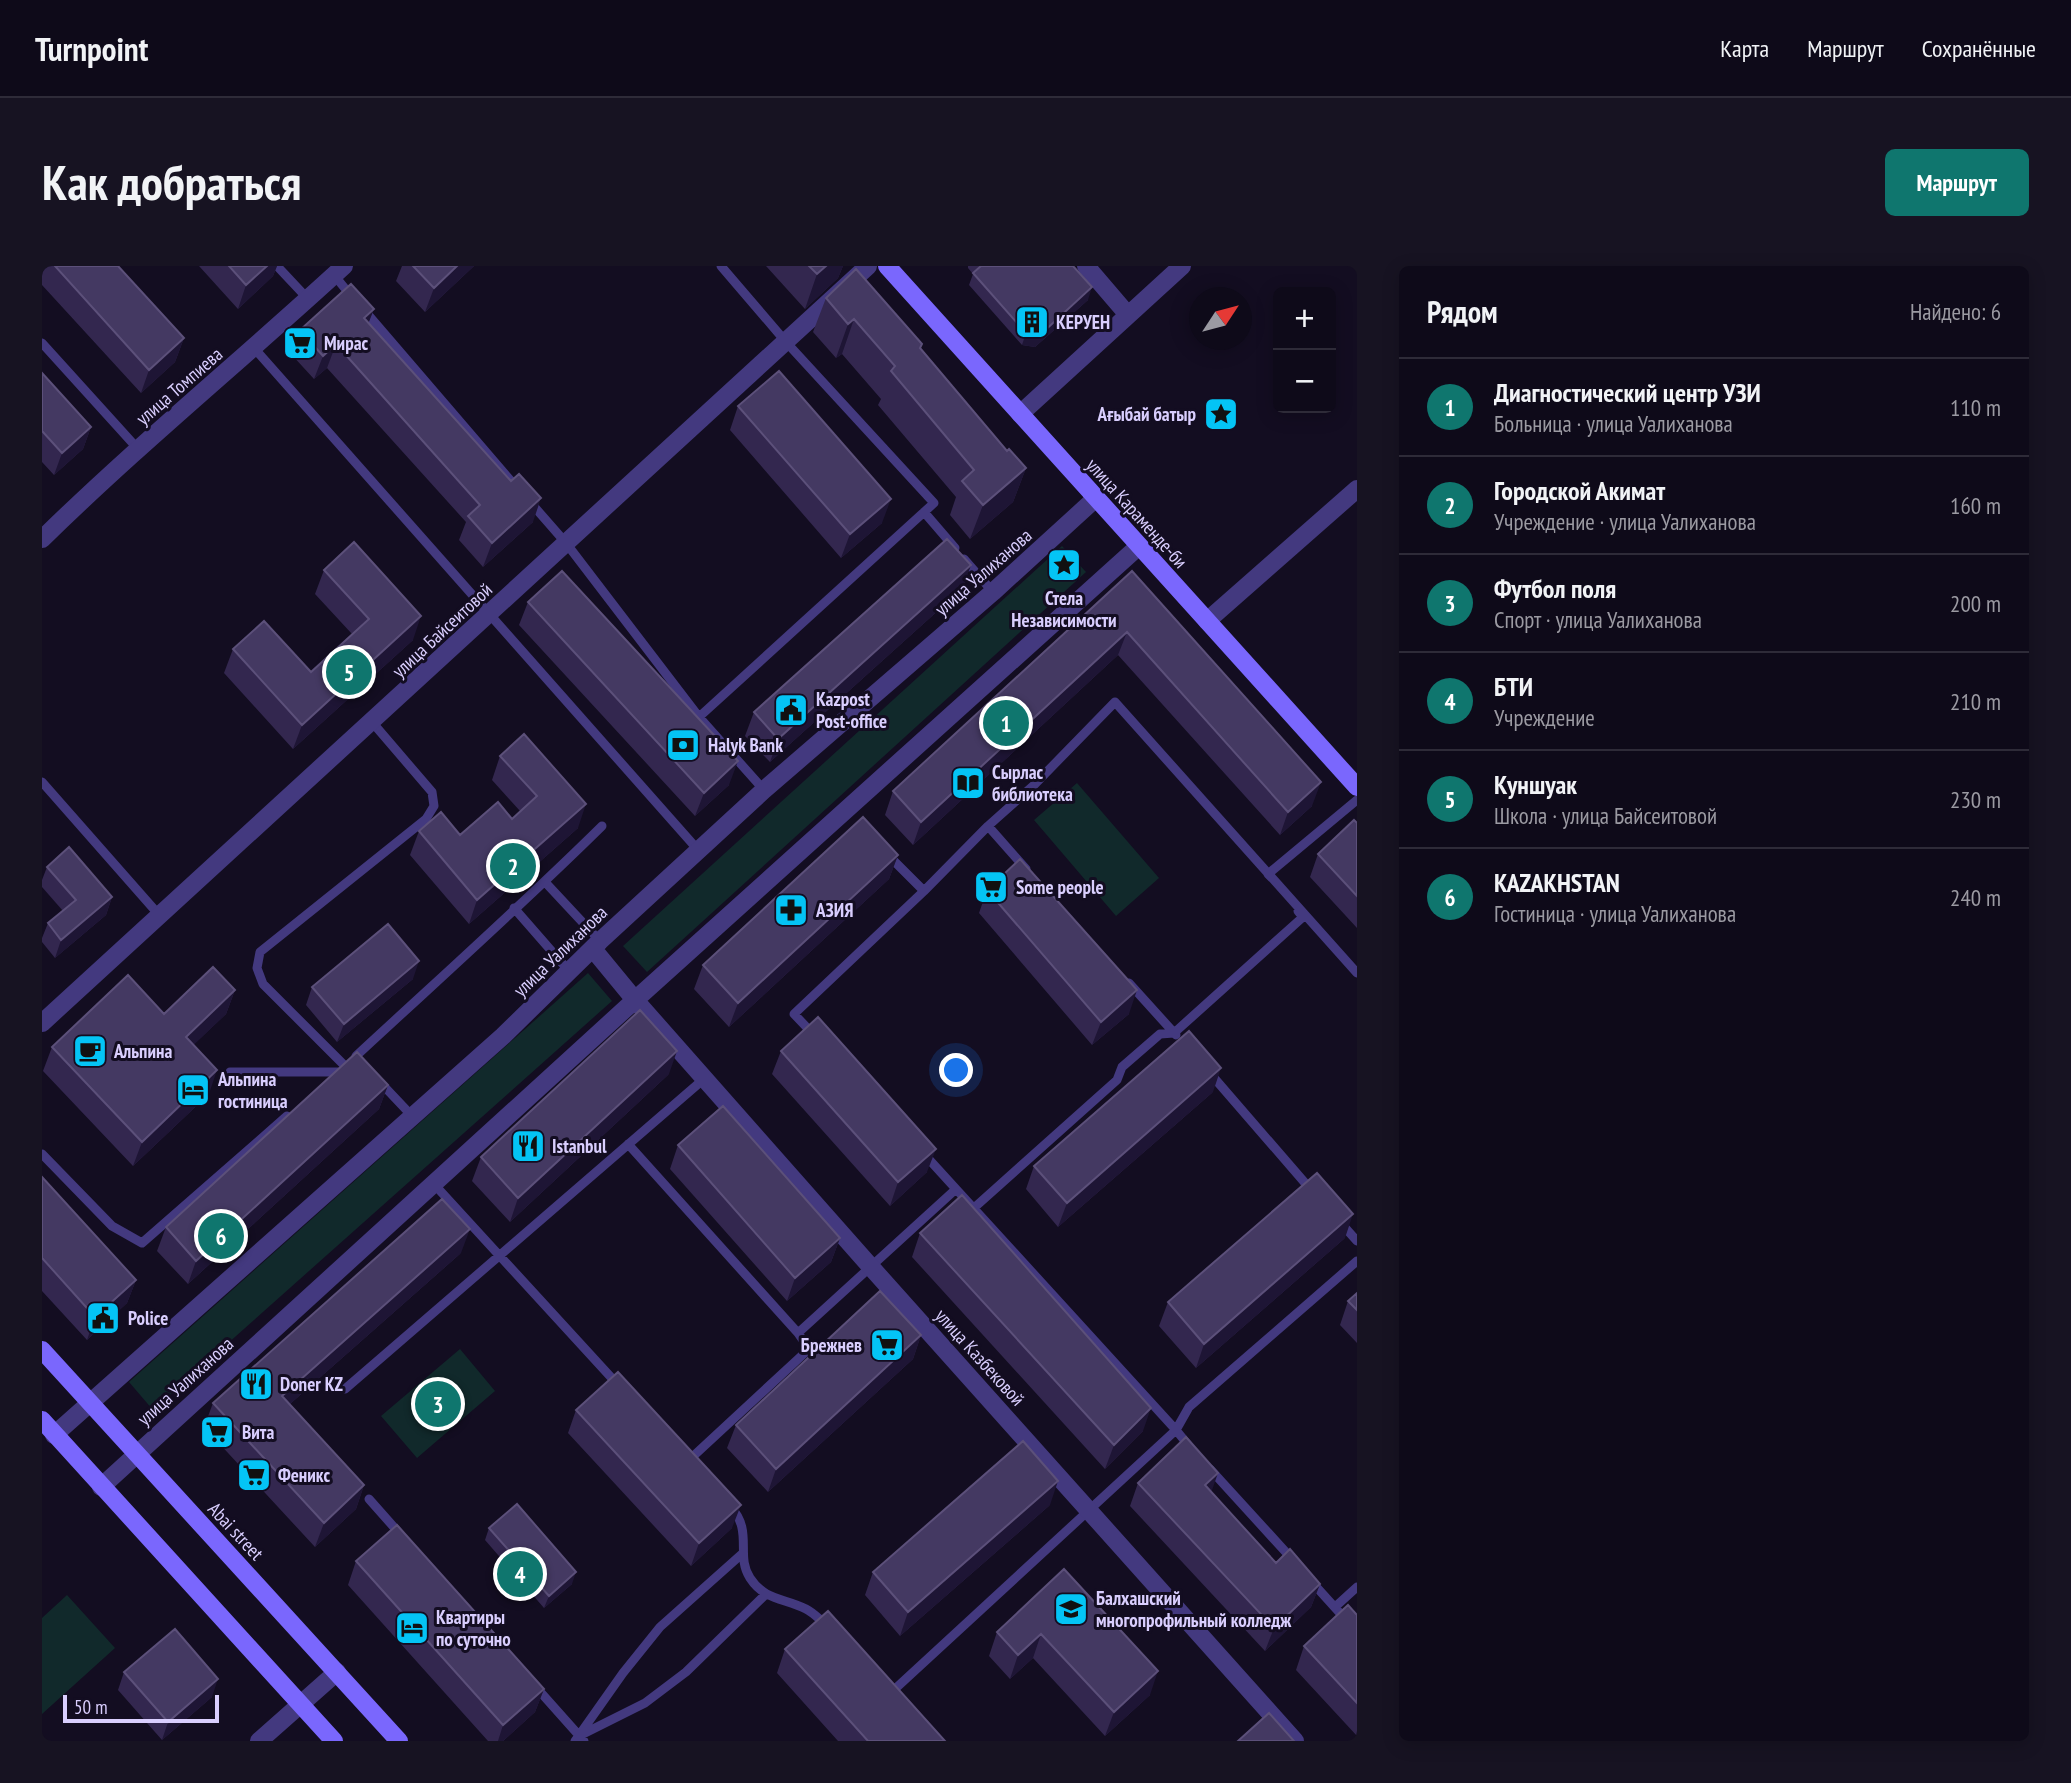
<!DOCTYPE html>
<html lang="ru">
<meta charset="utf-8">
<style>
body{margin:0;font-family:"PT Sans Narrow",sans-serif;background:#171322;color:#f1f3f6}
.controls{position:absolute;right:21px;top:21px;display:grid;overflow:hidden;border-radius:10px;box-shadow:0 4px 18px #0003}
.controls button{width:63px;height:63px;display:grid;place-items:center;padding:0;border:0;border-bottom:2px solid #2e2b38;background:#0e0a19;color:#f1f3f6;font:35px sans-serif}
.compass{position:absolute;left:1147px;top:21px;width:63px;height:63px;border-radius:50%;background:#0e0a19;box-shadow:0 4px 18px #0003;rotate:54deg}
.scale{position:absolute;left:21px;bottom:18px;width:156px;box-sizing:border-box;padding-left:7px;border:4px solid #d9cefe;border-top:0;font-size:19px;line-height:24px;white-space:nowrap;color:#d9cefe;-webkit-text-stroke:5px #130d21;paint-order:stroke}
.you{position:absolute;left:915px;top:805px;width:24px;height:24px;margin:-18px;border:5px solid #fff;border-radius:50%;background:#1a73e8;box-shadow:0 0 0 10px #1a73e833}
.badge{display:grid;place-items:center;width:46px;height:46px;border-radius:50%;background:#0f766e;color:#fff;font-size:23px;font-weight:700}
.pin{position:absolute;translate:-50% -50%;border:4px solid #fff;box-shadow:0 2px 7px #0006}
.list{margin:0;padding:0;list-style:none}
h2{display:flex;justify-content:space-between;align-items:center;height:91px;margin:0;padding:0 28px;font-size:30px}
h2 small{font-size:23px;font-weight:400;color:#9b9aa2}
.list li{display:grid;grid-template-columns:46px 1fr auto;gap:21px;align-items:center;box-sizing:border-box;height:98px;padding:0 28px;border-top:2px solid #2e2b38}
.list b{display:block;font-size:26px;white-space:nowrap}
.list p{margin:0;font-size:23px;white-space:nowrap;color:#9b9aa2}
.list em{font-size:23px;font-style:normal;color:#9b9aa2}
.map{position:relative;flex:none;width:1315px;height:1475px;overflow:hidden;border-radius:10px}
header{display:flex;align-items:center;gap:42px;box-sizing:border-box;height:98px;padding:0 35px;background:#0e0a19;border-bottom:2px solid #2e2b38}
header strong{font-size:33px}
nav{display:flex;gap:38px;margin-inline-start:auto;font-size:24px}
.intro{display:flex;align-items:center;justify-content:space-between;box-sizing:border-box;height:168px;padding:0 42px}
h1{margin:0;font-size:49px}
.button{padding:18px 32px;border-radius:10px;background:#0f766e;color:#fff;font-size:24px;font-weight:700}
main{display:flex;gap:42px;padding:0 42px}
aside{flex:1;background:#0e0a19;border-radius:10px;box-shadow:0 4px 18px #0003}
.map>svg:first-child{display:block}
.green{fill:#11292b}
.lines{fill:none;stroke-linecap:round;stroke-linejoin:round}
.service{stroke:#43397f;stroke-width:9}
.minor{stroke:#43397f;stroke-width:18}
.tertiary{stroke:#43397f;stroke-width:18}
.secondary{stroke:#7a67fd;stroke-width:18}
.wall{fill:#33274f}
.shaded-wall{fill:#1e1535}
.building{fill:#443962;stroke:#5c507a;stroke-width:2}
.labels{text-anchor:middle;stroke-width:6;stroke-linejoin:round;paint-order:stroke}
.poi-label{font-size:19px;font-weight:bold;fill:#d9cefe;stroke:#130d21;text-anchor:start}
.street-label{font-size:19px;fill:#d9cefe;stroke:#130d21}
</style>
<header>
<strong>Turnpoint</strong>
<nav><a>Карта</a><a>Маршрут</a><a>Сохранённые</a></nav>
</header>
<div class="intro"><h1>Как добраться</h1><a class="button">Маршрут</a></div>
<main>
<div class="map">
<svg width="1315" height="1475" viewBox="0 0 1315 1475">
<rect width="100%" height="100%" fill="#130d21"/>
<path class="green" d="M1020,280L1044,306L605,706L581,680Z
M1035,517L1117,612L1074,650L992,554Z
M546,707L570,735L111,1144L87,1116Z
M418,1083L453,1125L375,1192L339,1150Z
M25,1329L73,1382L0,1448V1352Z"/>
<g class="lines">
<path class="service" d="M235,0L266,33
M292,9L310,31
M322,44L475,222
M0,77L96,183
M212,82L657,585
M489,237L524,277L657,451L892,237L744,76L679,0
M882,246L913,282
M922,293L951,326
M657,451L722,524
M0,516L118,650
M946,560L984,603
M846,589L882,625
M1230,612L1226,608L1315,534
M503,616L558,675
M472,642L527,705
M1087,717L1134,769
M771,768L752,748L882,625L946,560L992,519L1073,436L1315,707
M314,790C396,714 480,639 560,560
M303,800L221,718L215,702L218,686L384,553L392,540L390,526L330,456
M188,806H296
M1167,806L1270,925
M338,816L371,851
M586,878L756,1067L914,923L883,889
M0,888L70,960L100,977L245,850
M391,917L577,1120
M933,941L1075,814L1080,801L1118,768L1132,767L1261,651L1256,645
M1298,956L1315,975
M303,1123L663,812
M1147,1180L1134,1164L1147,1141L1315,995
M646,1195L767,1083L756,1067
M1168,1203L1251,1294
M327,1233L358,1268
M688,1240C712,1265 693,1289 708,1312C723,1335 743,1332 764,1343C772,1347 779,1355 786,1360
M1269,1315L1315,1366
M1293,1341L1315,1321
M493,1420L542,1475
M854,1422L1134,1164L914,923
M539,1469L603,1437L644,1406L723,1329
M533,1475L581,1407L618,1361L701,1287"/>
<path class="minor" d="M1044,0L1086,49
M978,148L1140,0
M0,273C97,178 202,92 302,0
M1165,355L1315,223
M0,757L826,0"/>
<path class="tertiary" d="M551,683L593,734L828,1000L1253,1475
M12,1169L461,770L558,675L722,524L951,326L1054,232
M59,1221L593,734L1097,280
M217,1475L295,1406"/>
<path class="secondary" d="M845,0L1315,521
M0,1084L357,1475
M0,1154L292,1475"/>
</g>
<path class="wall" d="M0,0H76L142,72L133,96L99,127L0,19Z
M157,0H235L231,10L196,43Z
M360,0H432L383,46L354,15Z
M724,0H801L796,12L763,43Z
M926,0H1031L1046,34L993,81L980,79L927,19L931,8L926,2Z
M784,32L880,78L878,82L965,185L984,202L971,236L928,273L908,249L914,231L836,139L839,133L800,88L794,92L771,66Z
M332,43L326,57L491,256L441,301L417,274L424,256L285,102L272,113L249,88L258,64Z
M0,107L49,161L41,183L12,209L0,196Z
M696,140L840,257L799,292L688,164Z
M929,299L920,323L728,496L703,470L712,446Z
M282,304L371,374L251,483L182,407L191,383L269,406L310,368L273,328Z
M1090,305L1270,540L1238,569L1076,389L871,579L843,549L851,525Z
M486,336L687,519L653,550L477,359Z
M458,490L536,562L427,658L368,589L377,565L418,569L470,553L478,545L450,514Z
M1315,557V662L1268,611L1276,588Z
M856,589L847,613L687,761L652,723L661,699Z
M5,601L70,631L64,649L13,692L0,676V672L6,657L21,645L0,621V614Z
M945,624L1087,748L1050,779L937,647Z
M371,713L295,776L264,739L270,721Z
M193,724L184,748L151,779L167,828L91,900L1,805L10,781L122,748Z
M739,785L885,906L848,940L730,808Z
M627,808L468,956L430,915L439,891Z
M346,819L337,843L146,1018L115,985L124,961Z
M1171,826L1016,961L984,923L992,900Z
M636,879L798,972L789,996L745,1035L628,903Z
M0,911L94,1014L85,1037L45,1074L0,1025Z
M878,967L1101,1165L1063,1203L870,991Z
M1303,972L1154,1102L1117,1060L1126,1036Z
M419,987L248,1138L322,1219L314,1243L273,1281L162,1161L171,1137Z
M1315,1027V1077L1298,1059L1306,1035Z
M879,1069L871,1093L726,1226L685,1182L694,1159Z
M534,1144L690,1262L649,1300L526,1167Z
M1096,1217L1169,1226L1234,1297L1278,1318L1269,1341L1223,1385L1088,1240Z
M1008,1239L858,1370L823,1329L831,1306Z
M447,1262L530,1318L502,1342L443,1274Z
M314,1295L502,1423L493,1446L461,1475H446L306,1319Z
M1022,1303L1108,1429L1063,1470L991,1392L968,1413L947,1390L955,1366Z
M1315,1349V1470L1254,1404L1262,1380Z
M743,1383L903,1475H796L735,1407Z
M82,1406L170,1431L120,1474L76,1424Z"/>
<path class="shaded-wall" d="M225,0H235L231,10L196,43L204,19Z
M415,0H432L383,46L392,22Z
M784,0H801L796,12L763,43L775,8Z
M1050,21L1046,34L993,81L980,79L984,67Z
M332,43L323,66L322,52Z
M812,53L800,88L794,92L806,58Z
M142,72L133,96L99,127L107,104Z
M294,78L285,102L272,113L281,90Z
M49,161L41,183L12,209L20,187Z
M984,202L971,236L928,273L941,239Z
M499,232L491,256L441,301L450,277Z
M849,233L840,257L799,292L808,268Z
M929,299L920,323L728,496L736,473Z
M379,350L371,374L251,483L260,459Z
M1085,366L1076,389L871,579L879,556Z
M696,495L687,519L653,550L662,527Z
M1279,516L1270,540L1238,569L1246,546Z
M544,538L536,562L427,658L435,634Z
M856,589L847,613L687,761L696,737Z
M70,631L64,649L13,692L19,674Z
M377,695L371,713L295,776L302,758Z
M193,724L184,748L135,795L144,771Z
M1095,724L1087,748L1050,779L1059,756Z
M635,785L627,808L468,956L476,932Z
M1179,802L1171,826L1016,961L1025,937Z
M175,804L167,828L91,900L100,876Z
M346,819L337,843L146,1018L154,995Z
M894,883L885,906L848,940L856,916Z
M1311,948L1303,972L1154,1102L1162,1078Z
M428,963L419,987L231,1153L240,1130Z
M798,972L789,996L745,1035L753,1012Z
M94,1014L85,1037L45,1074L53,1051Z
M879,1069L871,1093L726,1226L734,1203Z
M1109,1142L1101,1165L1063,1203L1072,1179Z
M1176,1207L1168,1230L1163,1219Z
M1016,1215L1008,1239L858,1370L866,1346Z
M322,1219L314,1243L273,1281L282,1257Z
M699,1239L690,1262L649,1300L657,1277Z
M534,1306L530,1318L502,1342L507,1330Z
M1278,1318L1269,1341L1223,1385L1232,1362Z
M999,1368L991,1392L968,1413L976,1389Z
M1116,1405L1108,1429L1063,1470L1072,1446Z
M176,1413L170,1431L120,1474L126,1456Z
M502,1423L493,1446L461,1475H456L461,1459Z"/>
<path class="building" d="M13,0H76L142,72L107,104Z
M187,0H225L204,19Z
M371,0H415L392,22Z
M767,0H784L775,8Z
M939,0H1031L1050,21L998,69L984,67L931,7Z
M814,3L880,78L878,82L965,185L967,183L984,202L941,239L920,215L932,204L849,105L853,100L812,53L806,58L784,32Z
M309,18L332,43L322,52L469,215L477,208L499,232L450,277L426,250L438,239L294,78L281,90L258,64Z
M737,105L849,233L808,268L696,140Z
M0,107L49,161L20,187L0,165Z
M905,273L929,299L736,473L712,446Z
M312,276L379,350L260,459L191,383L222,355L269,406L327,353L282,304Z
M520,305L696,495L662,527L486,336Z
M1090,305L1279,516L1246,546L1085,366L879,556L851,525Z
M482,468L544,538L435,634L377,565L399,546L418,569L456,536L470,553L495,530L458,490Z
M821,551L856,589L696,737L661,699Z
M1312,554L1315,557V630L1276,588Z
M27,581L70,631L19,674L6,657L34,634L5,601Z
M978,593L1095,724L1059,756L945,624Z
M346,658L377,695L302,758L270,721Z
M171,701L193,724L144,771L175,804L100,876L10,781L86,709L122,748Z
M598,744L635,785L476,932L439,891Z
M776,751L894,883L856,916L739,785Z
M1147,765L1179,802L1025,937L992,900Z
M315,786L346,819L154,995L124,961Z
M681,840L798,972L753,1012L636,879Z
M1275,907L1311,948L1162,1078L1126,1036Z
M0,911L94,1014L53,1051L0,992Z
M920,929L1109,1142L1072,1179L878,967Z
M400,933L428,963L240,1130L322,1219L282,1257L171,1137Z
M838,1025L879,1069L734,1203L694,1159Z
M1315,1027V1044L1306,1035Z
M576,1106L699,1239L657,1277L534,1144Z
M1144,1171L1176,1207L1163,1219L1234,1297L1248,1283L1278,1318L1232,1362L1096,1217Z
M981,1175L1016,1215L866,1346L831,1306Z
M475,1238L534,1306L507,1330L447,1262Z
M355,1259L502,1423L461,1459L314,1295Z
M1022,1303L1116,1405L1072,1446L999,1368L976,1389L955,1366Z
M1306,1339L1315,1349V1437L1262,1380Z
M786,1345L903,1475H826L743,1383Z
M133,1363L176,1413L126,1456L82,1406Z
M1227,1447L1252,1475H1196Z"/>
<defs>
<g id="building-square" transform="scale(1.75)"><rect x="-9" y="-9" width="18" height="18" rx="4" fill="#04c4f5" stroke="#130d21"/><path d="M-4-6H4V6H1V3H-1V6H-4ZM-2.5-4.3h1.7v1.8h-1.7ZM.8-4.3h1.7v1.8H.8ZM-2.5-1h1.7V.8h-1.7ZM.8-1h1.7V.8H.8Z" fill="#111"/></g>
<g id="supermarket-square" transform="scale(1.75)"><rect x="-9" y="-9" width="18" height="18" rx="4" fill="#04c4f5" stroke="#130d21"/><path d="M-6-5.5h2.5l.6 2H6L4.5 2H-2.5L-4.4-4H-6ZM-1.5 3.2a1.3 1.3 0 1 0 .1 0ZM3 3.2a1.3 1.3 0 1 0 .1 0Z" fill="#111"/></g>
<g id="sight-square" transform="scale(1.75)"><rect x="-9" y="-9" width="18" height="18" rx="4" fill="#04c4f5" stroke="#130d21"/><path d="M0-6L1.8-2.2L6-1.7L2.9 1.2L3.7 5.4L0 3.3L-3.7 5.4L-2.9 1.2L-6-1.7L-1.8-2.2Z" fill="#111"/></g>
<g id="civic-square" transform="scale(1.75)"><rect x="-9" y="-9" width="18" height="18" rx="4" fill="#04c4f5" stroke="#130d21"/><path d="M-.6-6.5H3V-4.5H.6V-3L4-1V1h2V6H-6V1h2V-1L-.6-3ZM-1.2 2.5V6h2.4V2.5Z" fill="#111"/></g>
<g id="bank-square" transform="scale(1.75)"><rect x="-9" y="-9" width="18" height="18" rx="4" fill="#04c4f5" stroke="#130d21"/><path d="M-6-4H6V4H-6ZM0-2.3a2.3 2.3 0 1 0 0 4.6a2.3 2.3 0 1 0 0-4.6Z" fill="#111"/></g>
<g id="library-square" transform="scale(1.75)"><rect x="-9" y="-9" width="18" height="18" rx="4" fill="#04c4f5" stroke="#130d21"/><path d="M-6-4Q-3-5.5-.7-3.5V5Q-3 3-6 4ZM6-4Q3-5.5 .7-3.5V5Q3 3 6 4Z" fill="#111"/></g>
<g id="pharmacy-square" transform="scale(1.75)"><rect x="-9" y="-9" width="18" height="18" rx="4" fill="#04c4f5" stroke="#130d21"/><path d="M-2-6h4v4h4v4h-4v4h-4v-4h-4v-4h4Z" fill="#111"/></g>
<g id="cafe-square" transform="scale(1.75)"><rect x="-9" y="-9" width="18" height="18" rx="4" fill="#04c4f5" stroke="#130d21"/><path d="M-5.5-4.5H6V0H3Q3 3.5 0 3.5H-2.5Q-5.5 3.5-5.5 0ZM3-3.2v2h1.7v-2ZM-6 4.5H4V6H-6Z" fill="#111"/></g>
<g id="hotel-square" transform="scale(1.75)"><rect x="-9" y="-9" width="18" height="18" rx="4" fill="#04c4f5" stroke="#130d21"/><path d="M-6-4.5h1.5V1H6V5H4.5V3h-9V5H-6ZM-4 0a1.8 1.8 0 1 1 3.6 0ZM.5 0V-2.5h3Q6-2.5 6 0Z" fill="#111"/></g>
<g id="restaurant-square" transform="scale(1.75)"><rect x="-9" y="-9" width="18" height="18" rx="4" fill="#04c4f5" stroke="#130d21"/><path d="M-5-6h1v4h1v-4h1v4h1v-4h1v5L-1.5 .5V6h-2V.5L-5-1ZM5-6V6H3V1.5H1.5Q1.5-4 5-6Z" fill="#111"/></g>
<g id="university-square" transform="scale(1.75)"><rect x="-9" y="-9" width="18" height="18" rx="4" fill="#04c4f5" stroke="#130d21"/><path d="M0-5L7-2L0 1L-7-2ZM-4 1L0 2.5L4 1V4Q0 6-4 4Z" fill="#111"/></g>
</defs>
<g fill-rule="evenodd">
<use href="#building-square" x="990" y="56"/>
<use href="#supermarket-square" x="258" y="77"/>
<use href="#sight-square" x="1179" y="148"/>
<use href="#sight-square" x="1022" y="299"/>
<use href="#civic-square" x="749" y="444"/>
<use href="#bank-square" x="641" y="479"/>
<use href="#library-square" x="926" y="517"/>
<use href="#supermarket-square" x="949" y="621"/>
<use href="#pharmacy-square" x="749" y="644"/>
<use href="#cafe-square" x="48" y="785"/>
<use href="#hotel-square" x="151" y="824"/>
<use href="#restaurant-square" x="486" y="880"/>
<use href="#civic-square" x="61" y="1052"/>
<use href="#supermarket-square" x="845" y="1079"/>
<use href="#restaurant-square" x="214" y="1118"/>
<use href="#supermarket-square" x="175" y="1166"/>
<use href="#supermarket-square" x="212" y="1209"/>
<use href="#university-square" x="1029" y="1343"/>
<use href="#hotel-square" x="370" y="1362"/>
</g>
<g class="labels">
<g class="poi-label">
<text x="1014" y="63">КЕРУЕН</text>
<text x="282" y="84">Мирас</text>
<text x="1154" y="155" text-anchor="end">Ағыбай батыр</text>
<text x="1022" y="339" text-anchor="middle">Стела<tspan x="1022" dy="22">Независимости</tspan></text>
<text x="774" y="440">Kazpost<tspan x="774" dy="22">Post-office</tspan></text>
<text x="666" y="486">Halyk Bank</text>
<text x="950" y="513">Сырлас<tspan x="950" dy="22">библиотека</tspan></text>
<text x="974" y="628">Some people</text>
<text x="774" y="651">АЗИЯ</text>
<text x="72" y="792">Альпина</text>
<text x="176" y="820">Альпина<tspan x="176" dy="22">гостиница</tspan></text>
<text x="510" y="887">Istanbul</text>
<text x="86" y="1059">Police</text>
<text x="820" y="1086" text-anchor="end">Брежнев</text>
<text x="238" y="1125">Doner KZ</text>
<text x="200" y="1173">Вита</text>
<text x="236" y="1216">Феникс</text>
<text x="1054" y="1339">Балхашский<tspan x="1054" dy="22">многопрофильный колледж</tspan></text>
<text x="394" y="1358">Квартиры<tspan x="394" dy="22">по суточно</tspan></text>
</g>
<g class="street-label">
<text transform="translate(137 120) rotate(-41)" y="7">улица Томпиева</text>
<text transform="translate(1095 247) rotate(48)" y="7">улица Караменде-би</text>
<text transform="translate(941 306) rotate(-41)" y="7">улица Уалиханова</text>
<text transform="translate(400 364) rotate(-43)" y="7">улица Байсеитовой</text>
<text transform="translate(518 685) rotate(-44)" y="7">улица Уалиханова</text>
<text transform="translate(938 1091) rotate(48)" y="7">улица Казбековой</text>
<text transform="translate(143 1115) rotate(-42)" y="7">улица Уалиханова</text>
<text transform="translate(194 1265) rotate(47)" y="7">Abai street</text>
</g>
</g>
</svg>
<div class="controls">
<button>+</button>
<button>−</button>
</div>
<svg class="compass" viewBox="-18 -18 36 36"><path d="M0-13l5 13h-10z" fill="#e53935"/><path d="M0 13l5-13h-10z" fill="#9b9aa2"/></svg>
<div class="scale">50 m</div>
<div class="you"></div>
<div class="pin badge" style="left:964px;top:457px">1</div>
<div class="pin badge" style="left:471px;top:600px">2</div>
<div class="pin badge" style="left:396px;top:1138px">3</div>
<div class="pin badge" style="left:478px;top:1308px">4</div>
<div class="pin badge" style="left:307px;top:406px">5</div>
<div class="pin badge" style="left:179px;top:970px">6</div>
</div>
<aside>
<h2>Рядом<small>Найдено: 6</small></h2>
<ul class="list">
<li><span class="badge">1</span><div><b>Диагностический центр УЗИ</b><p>Больница · улица Уалиханова</p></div><em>110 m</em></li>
<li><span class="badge">2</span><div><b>Городской Акимат</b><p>Учреждение · улица Уалиханова</p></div><em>160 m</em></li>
<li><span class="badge">3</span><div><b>Футбол поля</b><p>Спорт · улица Уалиханова</p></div><em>200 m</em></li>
<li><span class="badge">4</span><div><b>БТИ</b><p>Учреждение</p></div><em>210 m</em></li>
<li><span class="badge">5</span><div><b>Куншуак</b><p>Школа · улица Байсеитовой</p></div><em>230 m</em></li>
<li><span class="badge">6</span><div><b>KAZAKHSTAN</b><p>Гостиница · улица Уалиханова</p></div><em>240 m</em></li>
</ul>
</aside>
</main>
